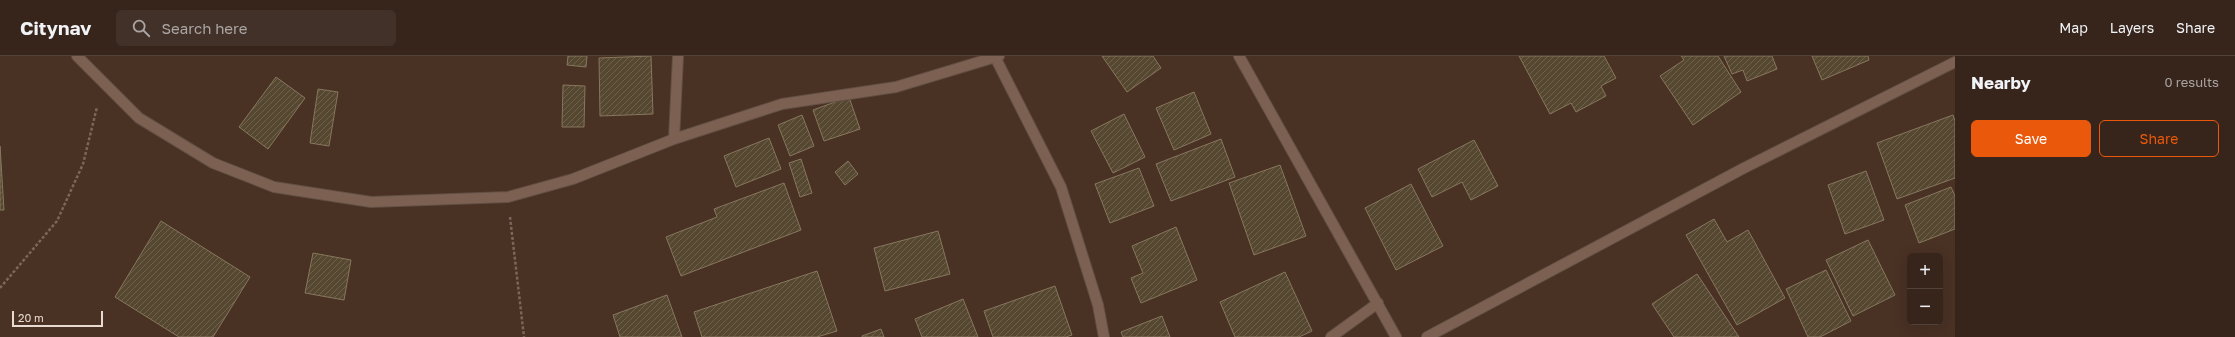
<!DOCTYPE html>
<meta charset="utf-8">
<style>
body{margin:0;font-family:"Golos Text",sans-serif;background:#423128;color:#f1f3f6}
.controls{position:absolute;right:12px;bottom:12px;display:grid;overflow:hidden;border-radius:6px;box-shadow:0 4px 16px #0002}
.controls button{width:36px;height:36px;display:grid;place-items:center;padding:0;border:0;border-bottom:1px solid #51423a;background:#37251b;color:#f1f3f6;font:20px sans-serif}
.scale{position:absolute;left:12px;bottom:10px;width:91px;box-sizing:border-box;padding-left:4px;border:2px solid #e8d9d1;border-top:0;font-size:11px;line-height:14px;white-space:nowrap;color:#e8d9d1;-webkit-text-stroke:3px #493124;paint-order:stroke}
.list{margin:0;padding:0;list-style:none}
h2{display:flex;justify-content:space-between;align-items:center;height:52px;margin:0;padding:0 16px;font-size:17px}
h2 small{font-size:13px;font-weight:400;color:#aaa5a3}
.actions{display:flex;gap:8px;padding:12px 16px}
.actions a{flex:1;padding:9px 0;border:1px solid #ea580c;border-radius:6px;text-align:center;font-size:14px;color:#ea580c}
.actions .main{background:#ea580c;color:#fff}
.icon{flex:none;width:22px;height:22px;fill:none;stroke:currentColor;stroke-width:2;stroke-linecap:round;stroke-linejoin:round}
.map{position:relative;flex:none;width:1955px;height:281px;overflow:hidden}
header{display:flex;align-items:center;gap:24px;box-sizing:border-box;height:56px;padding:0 20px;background:#37251b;border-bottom:1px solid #51423a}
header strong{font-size:19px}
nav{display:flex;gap:22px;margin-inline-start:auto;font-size:14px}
.search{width:280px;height:36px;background:#423128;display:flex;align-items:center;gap:10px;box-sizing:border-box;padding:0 14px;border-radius:6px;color:#aaa5a3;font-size:15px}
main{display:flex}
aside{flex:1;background:#37251b}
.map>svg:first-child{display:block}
.building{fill:url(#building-hatch);stroke:#87775e}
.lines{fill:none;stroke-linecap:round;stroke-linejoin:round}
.street-casing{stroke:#624f43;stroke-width:12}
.path{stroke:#7b665b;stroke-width:2.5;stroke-dasharray:3 2;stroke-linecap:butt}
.street{stroke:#7c6153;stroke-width:10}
</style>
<header>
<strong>Citynav</strong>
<div class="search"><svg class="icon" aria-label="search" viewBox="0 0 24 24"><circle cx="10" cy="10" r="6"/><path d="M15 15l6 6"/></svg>Search here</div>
<nav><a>Map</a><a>Layers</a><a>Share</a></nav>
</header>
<main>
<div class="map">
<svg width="1955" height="281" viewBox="0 0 1955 281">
<defs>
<pattern id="building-hatch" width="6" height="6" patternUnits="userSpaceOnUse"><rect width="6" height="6" fill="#564730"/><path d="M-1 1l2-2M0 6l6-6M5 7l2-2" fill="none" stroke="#6e614d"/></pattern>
</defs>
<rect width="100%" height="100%" fill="#493124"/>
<path class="building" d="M568,0H587L586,11L567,9Z
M651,0L653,58L600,60L599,2Z
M1102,0H1153L1161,12L1127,36Z
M1519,0H1604L1616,22L1601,30L1606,40L1576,56L1571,47L1550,58Z
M1681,0H1718L1741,36L1693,69L1660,20L1684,4Z
M1724,0H1772L1777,13L1747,25L1743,14L1732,18Z
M1812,0H1868L1869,4L1822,24Z
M276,21L305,42L268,93L239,71Z
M563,29L585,30L584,71H562Z
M318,33L338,36L329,90L310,87Z
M1194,36L1211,78L1174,94L1156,52Z
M849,41L860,73L824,85L813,54Z
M1124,58L1145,101L1113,117L1091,75Z
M802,59L814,90L790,100L778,69Z
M1953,59L1955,65V122L1897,143L1877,87Z
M769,82L781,113L736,131L724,100Z
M1221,83L1235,121L1171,145L1156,108Z
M1474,84L1498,130L1471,144L1462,126L1432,141L1418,113Z
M0,90L4,154H0Z
M801,103L812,137L800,141L789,107Z
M848,105L858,118L845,129L835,116Z
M1280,109L1306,180L1254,199L1229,127Z
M1139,112L1154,150L1110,167L1095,128Z
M1866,115L1884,164L1845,178L1828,129Z
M784,127L801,174L681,220L666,181L717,161L714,153Z
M1411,128L1443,190L1396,214L1365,152Z
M1951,131L1955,140V173L1919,187L1905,149Z
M1714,163L1727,186L1748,174L1785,242L1737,269L1686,179Z
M161,165L250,221L213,281H179L115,241Z
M1176,171L1197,224L1141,247L1131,222L1143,217L1132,190Z
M938,175L950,218L885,235L874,192Z
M1868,184L1895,239L1853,260L1826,204Z
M313,197L351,204L344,244L305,237Z
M1826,214L1851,265L1820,281H1808L1786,233Z
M817,215L837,275L817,281H702L694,256Z
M1285,216L1312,275L1299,281H1235L1220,246Z
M1697,218L1739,281H1674L1652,248Z
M1055,230L1072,279L1066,281H993L984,255Z
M667,239L682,281H620L613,259Z
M963,243L978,281H922L915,263Z
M1162,260L1170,281H1123L1121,276Z
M881,273L884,281H862V280Z"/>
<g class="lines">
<g class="street-casing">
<path id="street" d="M77,0L139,62L213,107L274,131L371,146L508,141L573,123L674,83L782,48L896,31L999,0
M1239,0L1396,281
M995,1L1061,131L1098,249L1104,281
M674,83L678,0
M1331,281L1378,247
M1427,281L1744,112L1955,6"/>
</g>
<path class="path" d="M510,161L524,281
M0,232L57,165L83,108L97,51"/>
<use href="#street" class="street"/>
</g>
</svg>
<div class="controls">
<button>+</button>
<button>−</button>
</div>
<div class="scale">20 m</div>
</div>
<aside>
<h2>Nearby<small>0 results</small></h2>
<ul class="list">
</ul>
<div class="actions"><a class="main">Save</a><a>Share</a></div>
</aside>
</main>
